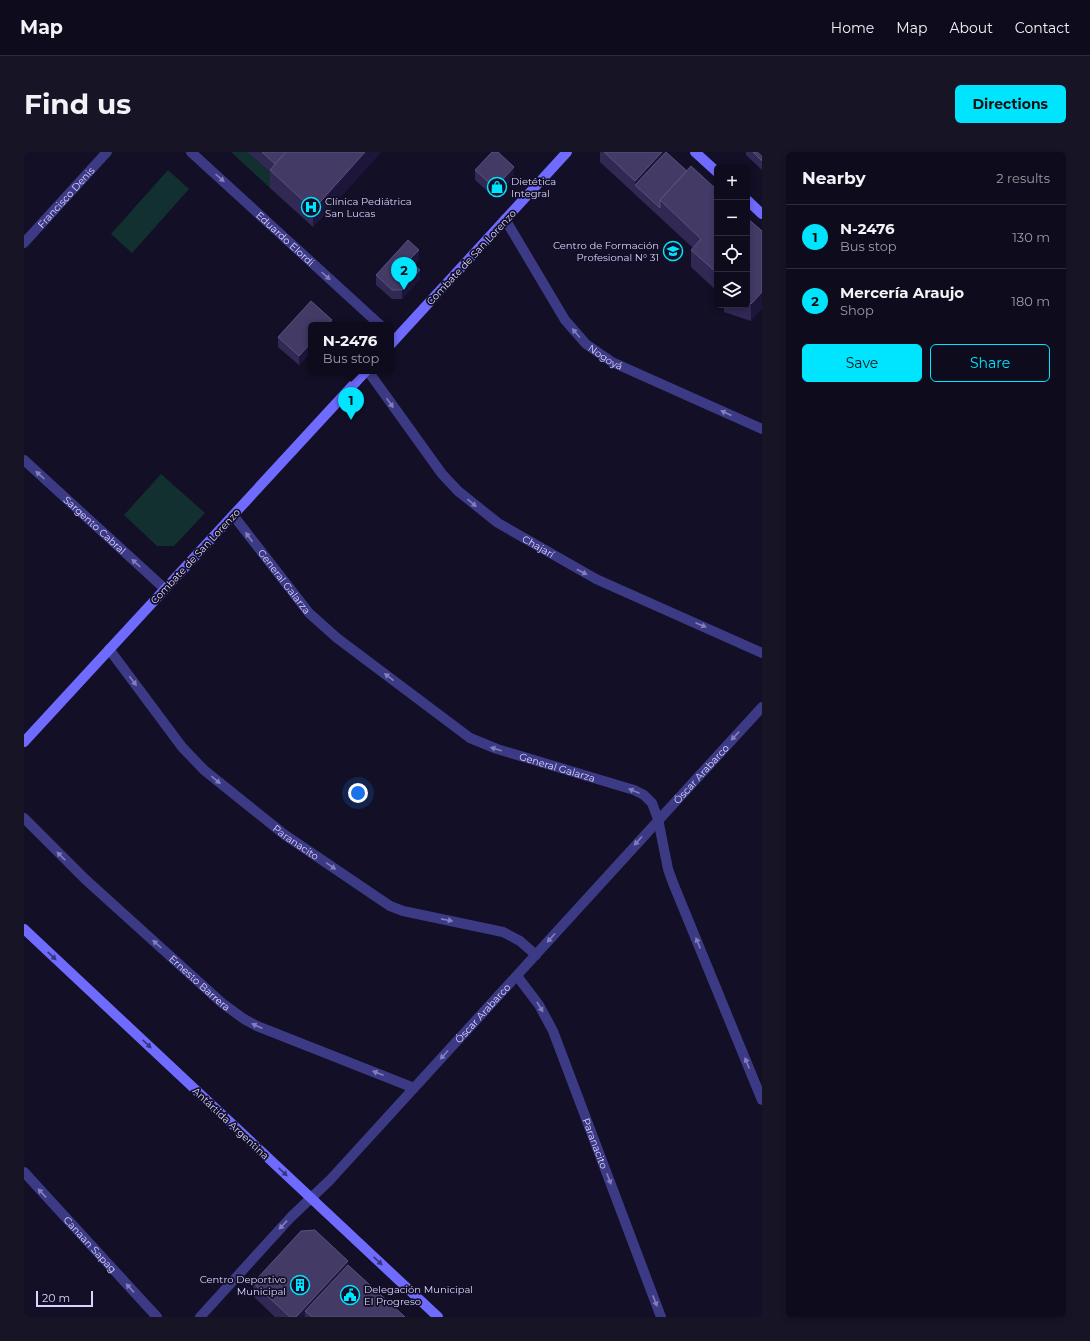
<!DOCTYPE html>
<meta charset="utf-8">
<style>
body{margin:0;font-family:Montserrat,sans-serif;background:#171425;color:#f1f3f6}
.controls{position:absolute;right:12px;top:12px;display:grid;overflow:hidden;border-radius:6px;box-shadow:0 2px 6px #0003}
.controls button{width:36px;height:36px;display:grid;place-items:center;padding:0;border:0;border-bottom:1px solid #2e2b3b;background:#0e0b1c;color:#f1f3f6;font:20px sans-serif}
.scale{position:absolute;left:12px;bottom:10px;width:57px;box-sizing:border-box;padding-left:4px;border:2px solid #d9d4ff;border-top:0;font-size:11px;line-height:14px;white-space:nowrap;color:#d9d4ff;-webkit-text-stroke:3px #130f26;paint-order:stroke}
.you{position:absolute;left:334px;top:641px;width:14px;height:14px;margin:-10px;border:3px solid #fff;border-radius:50%;background:#1a73e8;box-shadow:0 0 0 6px #1a73e833}
.badge{display:grid;place-items:center;width:26px;height:26px;border-radius:50%;background:#00e5ff;color:#111;font-size:13px;font-weight:700}
.pin{position:absolute;translate:-50% -33px;filter:drop-shadow(0 1px 2px #0008)}
.pin::after{content:'';position:absolute;top:21px;width:14px;height:12px;background:inherit;clip-path:polygon(0 0,100% 0,50% 100%)}
.popup{position:absolute;left:284px;top:170px;width:86px;height:52px;box-sizing:border-box;display:grid;place-content:center;border-radius:6px;background:#0e0b1c;filter:drop-shadow(0 1px 3px #0005);font-size:13px;white-space:nowrap;color:#9b9ba3}
.popup b{font-size:15px;color:#f1f3f6}
.popup::after{content:'';position:absolute;left:50%;top:100%;margin-left:-8px;border:8px solid transparent;border-top-color:#0e0b1c}
.list{margin:0;padding:0;list-style:none}
h2{display:flex;justify-content:space-between;align-items:center;height:52px;margin:0;padding:0 16px;font-size:17px}
h2 small{font-size:13px;font-weight:400;color:#9b9ba3}
.list li{display:grid;grid-template-columns:26px 1fr auto;gap:12px;align-items:center;box-sizing:border-box;height:64px;padding:0 16px;border-top:1px solid #2e2b3b}
.list b{display:block;font-size:15px;white-space:nowrap}
.list p{margin:0;font-size:13px;white-space:nowrap;color:#9b9ba3}
.list em{font-size:13px;font-style:normal;color:#9b9ba3}
.actions{display:flex;gap:8px;padding:12px 16px}
.actions a{flex:1;padding:9px 0;border:1px solid #00e5ff;border-radius:6px;text-align:center;font-size:14px;color:#00e5ff}
.actions .main{background:#00e5ff;color:#111}
.icon{flex:none;width:22px;height:22px;fill:none;stroke:currentColor;stroke-width:2;stroke-linecap:round;stroke-linejoin:round}
.map{position:relative;flex:none;width:738px;height:1165px;overflow:hidden;border-radius:6px}
header{display:flex;align-items:center;gap:24px;box-sizing:border-box;height:56px;padding:0 20px;background:#0e0b1c;border-bottom:1px solid #2e2b3b}
header strong{font-size:19px}
nav{display:flex;gap:22px;margin-inline-start:auto;font-size:14px}
.intro{display:flex;align-items:center;justify-content:space-between;box-sizing:border-box;height:96px;padding:0 24px}
h1{margin:0;font-size:28px}
.button{padding:10px 18px;border-radius:6px;background:#00e5ff;color:#111;font-size:14px;font-weight:700}
main{display:flex;gap:24px;padding:0 24px}
aside{flex:1;background:#0e0b1c;border-radius:6px;box-shadow:0 2px 6px #0003}
.map>svg:first-child{display:block}
.green{fill:#12302f}
.lines{fill:none;stroke-linecap:round;stroke-linejoin:round}
.street{stroke:#3d3a85;stroke-width:10}
.secondary{stroke:#6f6bff;stroke-width:10}
.wall{fill:#312854}
.shaded-wall{fill:#1d163a}
.building{fill:#433a66;stroke:#5a527e}
.oneway{fill:#837fbc}
.oneway2{fill:#38347d}
.labels{text-anchor:middle;stroke-width:3.5;stroke-linejoin:round;paint-order:stroke}
.poi-label{font-size:10px;fill:#d9d4ff;stroke:#130f26;text-anchor:start}
.street-label{font-size:10px;fill:#d9d4ff;stroke:#130f26}
</style>
<header>
<strong>Map</strong>
<nav><a>Home</a><a>Map</a><a>About</a><a>Contact</a></nav>
</header>
<div class="intro"><h1>Find us</h1><a class="button">Directions</a></div>
<main>
<div class="map">
<svg width="738" height="1165" viewBox="0 0 738 1165">
<rect width="100%" height="100%" fill="#130f26"/>
<path class="green" d="M207,0H223L254,27L246,36Z
M144,18L165,37L108,101L87,82Z
M137,322L181,361L150,394H133L100,363Z"/>
<g class="lines">
<g class="street">
<path id="s1" d="M167,0L356,173"/>
<path id="s2" d="M481,67L541,168L562,192L588,210L738,277"/>
<path id="s3" d="M0,91L83,0"/>
<path id="s4" d="M344,219L418,322L434,339L474,371L572,427L738,501"/>
<path id="s5" d="M0,308L141,437"/>
<path id="s6" d="M209,363L285,461L313,486L446,586L473,597L610,638L620,643L628,651L634,667L644,717L649,731L738,948"/>
<path id="s7" d="M85,497L158,595L180,618L261,683L366,754L379,759L479,780L496,789L512,803"/>
<path id="s8" d="M0,666L61,727L198,851L220,867L233,874L390,936"/>
<path id="s9" d="M493,824L515,853L529,879L637,1165"/>
<path id="s10" d="M0,1020L133,1165"/>
<path id="s11" d="M176,1165L267,1065L306,1028L738,555"/>
</g>
<path class="secondary" d="M671,0L693,20
M723,48L738,62
M367,192L543,0
M0,590L342,219
M0,777L414,1165"/>
</g>
<path class="wall" d="M223,0H357L289,75L246,36V20Z
M576,0H642L663,19L693,38V139L667,115V98L669,96L576,10Z
M722,0H738V18L722,3Z
M451,18L490,24L471,46L451,28Z
M723,66L738,79L727,169L700,160V153H723Z
M395,107L390,112L396,127L378,147H368L352,133V123Z
M287,149L308,168V173H287V200L275,213L254,195V185Z
M324,1113L381,1165H251L229,1144V1131Z"/>
<path class="shaded-wall" d="M341,0H357L289,75V58Z
M638,0H642L611,33V29Z
M490,15V24L471,46V36Z
M395,98V107L385,117V108Z
M396,118V127L378,147V138Z
M738,140V157L727,169V152Z
M308,168V173H303Z
M287,191V200L275,213V204Z
M324,1109V1122L281,1159V1165H272Z"/>
<path class="building" d="M238,0H262L251,12Z
M262,0H341L289,58L246,18Z
M468,0H474L490,15L471,36L451,18Z
M580,0H638L611,29Z
M642,0L663,19L636,48V56L611,33Z
M729,0H738V9Z
M667,14L693,38V121L667,98L677,87L636,48Z
M723,66L738,79V140L727,152L723,150Z
M384,88L395,98L385,108L396,118L378,138H368L352,123Z
M287,149L308,168L303,173H287V191L275,204L254,185Z
M291,1078L324,1109L272,1165H266L229,1131L277,1079Z
M324,1113L381,1165H288L281,1159Z"/>
<defs><path id="oneway-solid" d="M-6-.8H1V-3.2L6.5 0L1 3.2V.8H-6Z"/></defs>
<g class="oneway">
<use href="#oneway-solid" transform="translate(196 26) rotate(42)"/>
<use href="#oneway-solid" transform="translate(302 124) rotate(42)"/>
<use href="#oneway-solid" transform="translate(552 181) rotate(-131)"/>
<use href="#oneway-solid" transform="translate(366 251) rotate(55)"/>
<use href="#oneway-solid" transform="translate(702 261) rotate(-156)"/>
<use href="#oneway-solid" transform="translate(16 323) rotate(-138)"/>
<use href="#oneway-solid" transform="translate(448 351) rotate(40)"/>
<use href="#oneway-solid" transform="translate(225 385) rotate(-127)"/>
<use href="#oneway-solid" transform="translate(112 411) rotate(-138)"/>
<use href="#oneway-solid" transform="translate(558 420) rotate(28)"/>
<use href="#oneway-solid" transform="translate(677 473) rotate(23)"/>
<use href="#oneway-solid" transform="translate(365 525) rotate(-143)"/>
<use href="#oneway-solid" transform="translate(109 529) rotate(53)"/>
<use href="#oneway-solid" transform="translate(711 584) rotate(133)"/>
<use href="#oneway-solid" transform="translate(472 597) rotate(-162)"/>
<use href="#oneway-solid" transform="translate(192 628) rotate(40)"/>
<use href="#oneway-solid" transform="translate(610 639) rotate(-158)"/>
<use href="#oneway-solid" transform="translate(614 689) rotate(132)"/>
<use href="#oneway-solid" transform="translate(37 704) rotate(-135)"/>
<use href="#oneway-solid" transform="translate(307 714) rotate(35)"/>
<use href="#oneway-solid" transform="translate(423 768) rotate(11)"/>
<use href="#oneway-solid" transform="translate(527 786) rotate(132)"/>
<use href="#oneway-solid" transform="translate(674 791) rotate(-112)"/>
<use href="#oneway-solid" transform="translate(133 792) rotate(-138)"/>
<use href="#oneway-solid" transform="translate(516 855) rotate(59)"/>
<use href="#oneway-solid" transform="translate(233 874) rotate(-155)"/>
<use href="#oneway-solid" transform="translate(420 903) rotate(132)"/>
<use href="#oneway-solid" transform="translate(723 911) rotate(-112)"/>
<use href="#oneway-solid" transform="translate(354 921) rotate(-159)"/>
<use href="#oneway-solid" transform="translate(585 1027) rotate(69)"/>
<use href="#oneway-solid" transform="translate(18 1041) rotate(-133)"/>
<use href="#oneway-solid" transform="translate(259 1073) rotate(133)"/>
<use href="#oneway-solid" transform="translate(106 1136) rotate(-133)"/>
<use href="#oneway-solid" transform="translate(631 1149) rotate(69)"/>
</g>
<g class="oneway2">
<use href="#oneway-solid" transform="translate(28 804) rotate(43)"/>
<use href="#oneway-solid" transform="translate(123 892) rotate(43)"/>
<use href="#oneway-solid" transform="translate(259 1020) rotate(43)"/>
<use href="#oneway-solid" transform="translate(354 1109) rotate(43)"/>
</g>
<defs>
<g id="shop-ring" transform="scale(1)"><circle r="9.5" fill="#130f26" stroke="#00e5ff" stroke-width="1.5"/><path d="M-5-2.5h2.3a2.7 3.5 0 0 1 5.4 0H5L5.5 6h-11ZM-1.5-2.5h3a1.5 2.3 0 0 0-3 0Z" fill="#00e5ff"/></g>
<g id="hospital-ring" transform="scale(1)"><circle r="9.5" fill="#130f26" stroke="#00e5ff" stroke-width="1.5"/><path d="M-5-5h3v3.5h4V-5h3V5h-3V1.5h-4V5h-3Z" fill="#00e5ff"/></g>
<g id="university-ring" transform="scale(1)"><circle r="9.5" fill="#130f26" stroke="#00e5ff" stroke-width="1.5"/><path d="M0-5L7-2L0 1L-7-2ZM-4 1L0 2.5L4 1V4Q0 6-4 4Z" fill="#00e5ff"/></g>
<g id="building-ring" transform="scale(1)"><circle r="9.5" fill="#130f26" stroke="#00e5ff" stroke-width="1.5"/><path d="M-4-6H4V6H1V3H-1V6H-4ZM-2.5-4.3h1.7v1.8h-1.7ZM.8-4.3h1.7v1.8H.8ZM-2.5-1h1.7V.8h-1.7ZM.8-1h1.7V.8H.8Z" fill="#00e5ff"/></g>
<g id="civic-ring" transform="scale(1)"><circle r="9.5" fill="#130f26" stroke="#00e5ff" stroke-width="1.5"/><path d="M-.6-6.5H3V-4.5H.6V-3L4-1V1h2V6H-6V1h2V-1L-.6-3ZM-1.2 2.5V6h2.4V2.5Z" fill="#00e5ff"/></g>
</defs>
<g fill-rule="evenodd">
<use href="#shop-ring" x="473" y="35"/>
<use href="#hospital-ring" x="287" y="55"/>
<use href="#university-ring" x="649" y="99"/>
<use href="#building-ring" x="276" y="1133"/>
<use href="#civic-ring" x="326" y="1143"/>
</g>
<g class="labels">
<g class="poi-label">
<text x="487" y="33">Dietética<tspan x="487" dy="12">Integral</tspan></text>
<text x="301" y="53">Clínica Pediátrica<tspan x="301" dy="12">San Lucas</tspan></text>
<text x="635" y="97" text-anchor="end">Centro de Formación<tspan x="635" dy="12">Profesional N° 31</tspan></text>
<text x="262" y="1131" text-anchor="end">Centro Deportivo<tspan x="262" dy="12">Municipal</tspan></text>
<text x="340" y="1141">Delegación Municipal<tspan x="340" dy="12">El Progreso</tspan></text>
</g>
<g class="street-label">
<text dy="4" stroke="none"><textPath href="#s3" startOffset="62">Francisco Denis</textPath></text>
<text dy="4" stroke="none"><textPath href="#s1" startOffset="128">Eduardo Elordi</textPath></text>
<text transform="translate(447 105) rotate(-47)" y="4">Combate de San Lorenzo</text>
<text dy="4" stroke="none"><textPath href="#s2" startOffset="173">Nogoyá</textPath></text>
<text dy="4" stroke="none"><textPath href="#s5" startOffset="96">Sargento Cabral</textPath></text>
<text dy="4" stroke="none"><textPath href="#s4" startOffset="248">Chajarí</textPath></text>
<text transform="translate(171 404) rotate(-47)" y="4">Combate de San Lorenzo</text>
<text dy="4" stroke="none"><textPath href="#s6" startOffset="84">General Galarza</textPath></text>
<text dy="4" stroke="none"><textPath href="#s6" startOffset="420">General Galarza</textPath></text>
<text dy="4" stroke="none"><textPath href="#s11" startOffset="739">Óscar Arabarco</textPath></text>
<text dy="4" stroke="none"><textPath href="#s7" startOffset="271">Paranacito</textPath></text>
<text dy="4" stroke="none"><textPath href="#s8" startOffset="241">Ernesto Barrera</textPath></text>
<text dy="4" stroke="none"><textPath href="#s11" startOffset="415">Óscar Arabarco</textPath></text>
<text transform="translate(207 971) rotate(43)" y="4">Antártida Argentina</text>
<text dy="4" stroke="none"><textPath href="#s9" startOffset="186">Paranacito</textPath></text>
<text dy="4" stroke="none"><textPath href="#s10" startOffset="98">Canaan Sapag</textPath></text>
</g>
</g>
</svg>
<div class="controls">
<button>+</button>
<button>−</button>
<button><svg class="icon" aria-label="locate" viewBox="0 0 24 24"><circle cx="12" cy="12" r="6"/><path d="M12 2v4M12 18v4M2 12h4M18 12h4"/></svg></button>
<button><svg class="icon" aria-label="layers" viewBox="0 0 24 24"><path d="M12 4l9 5-9 5-9-5zM3 14l9 5 9-5"/></svg></button>
</div>
<div class="scale">20 m</div>
<div class="you"></div>
<div class="pin badge" style="left:327px;top:268px">1</div>
<div class="popup"><b>N-2476</b>Bus stop</div>
<div class="pin badge" style="left:380px;top:138px">2</div>
</div>
<aside>
<h2>Nearby<small>2 results</small></h2>
<ul class="list">
<li><span class="badge">1</span><div><b>N-2476</b><p>Bus stop</p></div><em>130 m</em></li>
<li><span class="badge">2</span><div><b>Mercería Araujo</b><p>Shop</p></div><em>180 m</em></li>
</ul>
<div class="actions"><a class="main">Save</a><a>Share</a></div>
</aside>
</main>
